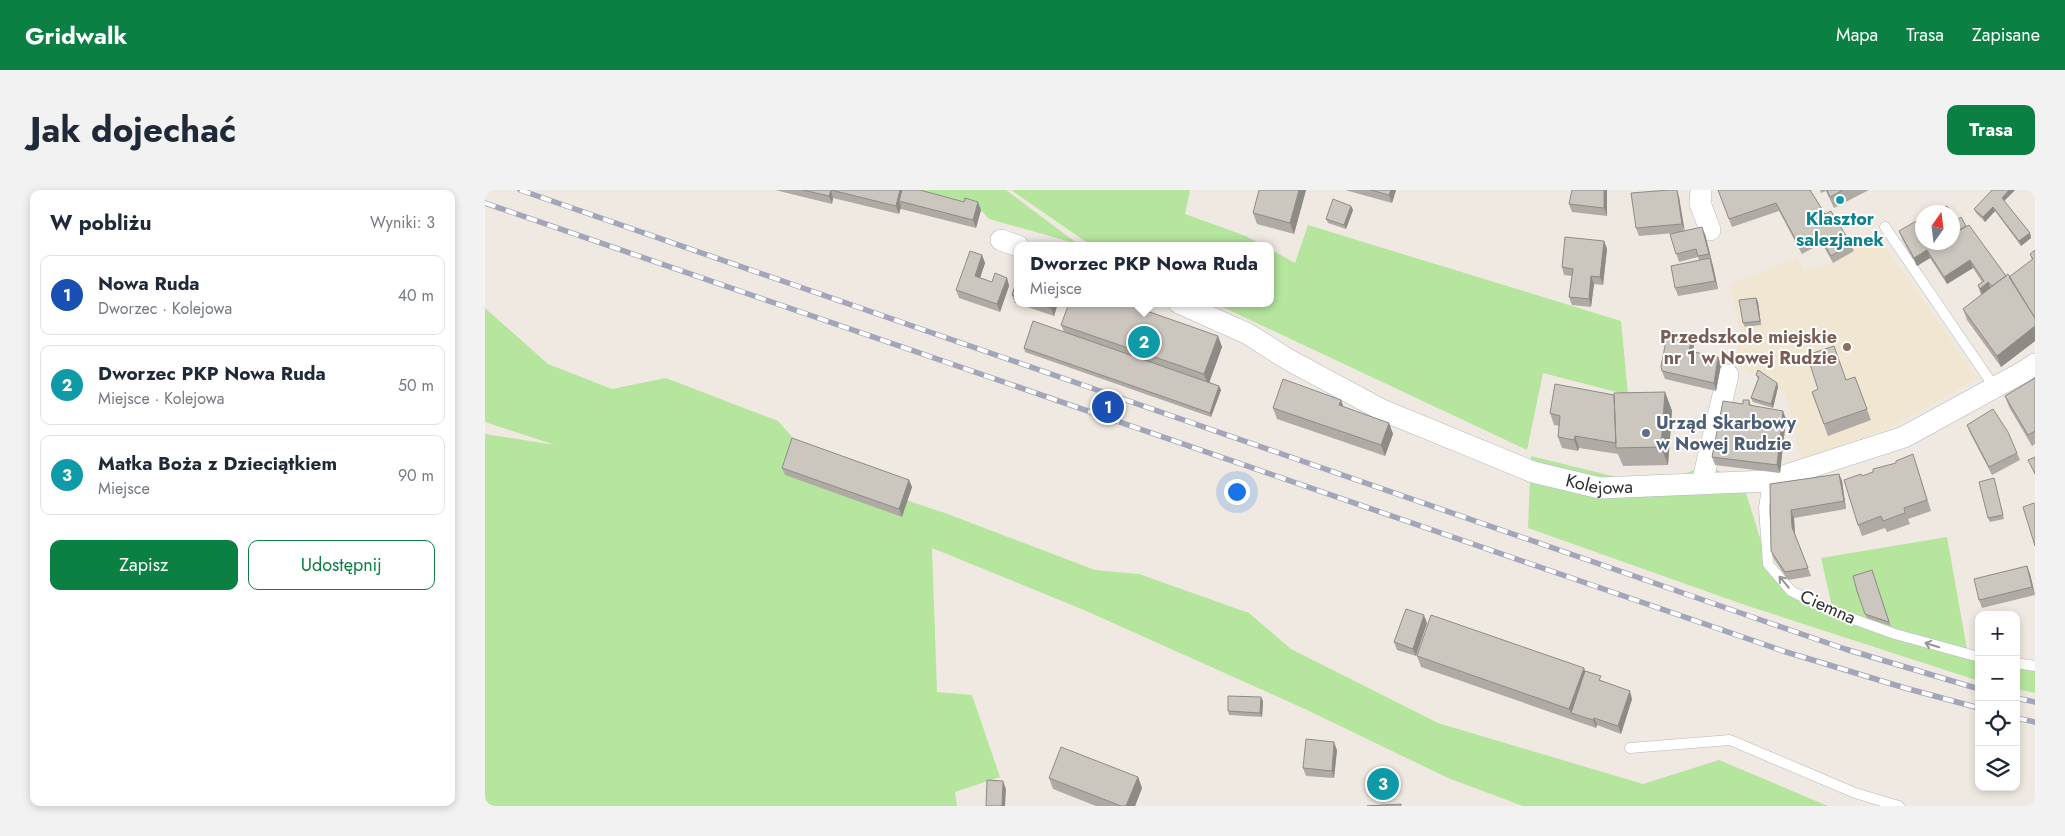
<!DOCTYPE html>
<html lang="pl">
<meta charset="utf-8">
<style>
body{margin:0;font-family:Jost,sans-serif;background:#f2f2f3;color:#1f2937}
.controls{position:absolute;right:15px;bottom:15px;display:grid;overflow:hidden;border-radius:10px;box-shadow:0 2px 8px #0003}
.controls button{width:45px;height:45px;display:grid;place-items:center;padding:0;border:0;border-bottom:1px solid #e0e1e3;background:#fff;color:#1f2937;font:25px sans-serif}
.compass{position:absolute;left:1430px;top:15px;width:45px;height:45px;border-radius:50%;background:#fff;box-shadow:0 2px 8px #0003;rotate:14deg}
.you{position:absolute;left:751px;top:301px;width:18px;height:18px;margin:-12px;border:4px solid #fff;border-radius:50%;background:#1a73e8;box-shadow:0 0 0 8px #1a73e833}
.badge{display:grid;place-items:center;width:32px;height:32px;border-radius:50%;background:#0b8043;color:#fff;font-size:16px;font-weight:700}
.pin{position:absolute;translate:-50% -50%;border:2px solid #fff;box-shadow:0 1px 5px #0006}
.popup{position:absolute;left:529px;top:52px;width:260px;height:65px;box-sizing:border-box;display:grid;place-content:center;border-radius:10px;background:#fff;filter:drop-shadow(0 1px 4px #0005);font-size:16px;white-space:nowrap;color:#747a83}
.popup b{font-size:19px;color:#1f2937}
.popup::after{content:'';position:absolute;left:50%;top:100%;margin-left:-10px;border:10px solid transparent;border-top-color:#fff}
.list{margin:0;padding:0;list-style:none}
h2{display:flex;justify-content:space-between;align-items:center;height:65px;margin:0;padding:0 20px;font-size:21px}
h2 small{font-size:16px;font-weight:400;color:#747a83}
.list li{display:grid;grid-template-columns:32px 1fr auto;gap:15px;align-items:center;box-sizing:border-box;height:80px;margin:0 10px 10px;padding:0 10px;border:1px solid #e0e1e3;border-radius:10px}
.list b{display:block;font-size:19px;white-space:nowrap}
.list p{margin:0;font-size:16px;white-space:nowrap;color:#747a83}
.list em{font-size:16px;font-style:normal;color:#747a83}
.actions{display:flex;gap:10px;padding:15px 20px}
.actions a{flex:1;padding:11px 0;border:1px solid #0b8043;border-radius:10px;text-align:center;font-size:18px;color:#0b8043}
.actions .main{background:#0b8043;color:#fff}
.icon{flex:none;width:28px;height:28px;fill:none;stroke:currentColor;stroke-width:2;stroke-linecap:round;stroke-linejoin:round}
.map{position:relative;flex:none;width:1550px;height:616px;overflow:hidden;border-radius:10px}
header{display:flex;align-items:center;gap:30px;box-sizing:border-box;height:70px;padding:0 25px;background:#0b8043;color:#fff}
header strong{font-size:24px}
nav{display:flex;gap:28px;margin-inline-start:auto;font-size:18px}
.intro{display:flex;align-items:center;justify-content:space-between;box-sizing:border-box;height:120px;padding:0 30px}
h1{margin:0;font-size:35px}
.button{padding:12px 22px;border-radius:10px;background:#0b8043;color:#fff;font-size:18px;font-weight:700}
main{display:flex;gap:30px;padding:0 30px}
aside{flex:1;background:#fff;border-radius:10px;box-shadow:0 2px 8px #0003}
.map>svg:first-child{display:block}
.education{fill:#f0e6d1}
.green{fill:#b6e59e}
.lines{fill:none;stroke-linecap:round;stroke-linejoin:round}
.lane-casing{stroke:#b4b7c1;stroke-width:11}
.street-casing{stroke:#b4b7c1;stroke-width:22}
.lane{stroke:#fff;stroke-width:10}
.street{stroke:#fff;stroke-width:21}
.rail-casing{stroke:#a3a6b8;stroke-width:5.5}
.rail{stroke:#fff;stroke-width:4;stroke-dasharray:11;stroke-linecap:butt}
.wall{fill:#afaba4}
.shaded-wall{fill:#8e8b86}
.building{fill:#cbc7bf;stroke:#8e8b86}
.oneway{stroke:#969696}
.culture-dot{fill:#0f9aa8;stroke:#fff;stroke-width:2}
.education-dot{fill:#8d6e63;stroke:#fff;stroke-width:2}
.service-dot{fill:#5c6f8a;stroke:#fff;stroke-width:2}
.labels{text-anchor:middle;stroke-width:4;stroke-linejoin:round;paint-order:stroke}
.culture-label{font-size:18px;font-weight:bold;fill:#0d838f;stroke:#fff}
.education-label{font-size:18px;font-weight:bold;fill:#785e54;stroke:#fff;text-anchor:end}
.service-label{font-size:18px;font-weight:bold;fill:#4e5e75;stroke:#fff;text-anchor:start}
.street-label{font-size:18px;fill:#2e2e2e;stroke:#fff}
</style>
<header>
<strong>Gridwalk</strong>
<nav><a>Mapa</a><a>Trasa</a><a>Zapisane</a></nav>
</header>
<div class="intro"><h1>Jak dojechać</h1><a class="button">Trasa</a></div>
<main>
<aside>
<h2>W pobliżu<small>Wyniki: 3</small></h2>
<ul class="list">
<li><span class="badge" style="background:#1a4fb4">1</span><div><b>Nowa Ruda</b><p>Dworzec · Kolejowa</p></div><em>40 m</em></li>
<li><span class="badge" style="background:#0f9aa8">2</span><div><b>Dworzec PKP Nowa Ruda</b><p>Miejsce · Kolejowa</p></div><em>50 m</em></li>
<li><span class="badge" style="background:#0f9aa8">3</span><div><b>Matka Boża z Dzieciątkiem</b><p>Miejsce</p></div><em>90 m</em></li>
</ul>
<div class="actions"><a class="main">Zapisz</a><a>Udostępnij</a></div>
</aside>
<div class="map">
<svg width="1550" height="616" viewBox="0 0 1550 616">
<rect width="100%" height="100%" fill="#efe9e1"/>
<path class="education" d="M1392,45L1493,188L1407,237L1316,270L1301,204L1250,174L1255,140L1245,95L1312,67L1318,81L1348,73Z"/>
<path class="green" d="M427,0H521L593,54L504,29L496,20Z
M526,0H705L700,24L761,46L779,56H607Z
M823,35L1136,131L1143,205L1058,183L1042,260L729,113H785V59L810,73Z
M0,118L63,174L127,199L181,188L293,231L339,283L460,323L610,380L654,384L764,423L806,459L953,533L1158,594L1234,570L1343,616H1038L963,588L820,519L599,420L447,358L452,502L487,505L515,587L470,602L472,616H0V244L70,255L0,232Z
M1046,266L1168,296L1222,275L1258,293L1283,374L1306,401L1348,421L1336,368L1462,347L1483,465L1494,467V491L1260,415L1043,338Z
M1531,473L1550,476V503L1531,499Z"/>
<g class="lines">
<g class="lane-casing">
<path id="lane" d="M1400,37L1510,198
M1283,291L1279,318L1283,374L1306,401L1349,422L1410,444L1494,467
M1531,473L1550,476
M1145,558L1245,550L1370,603L1414,616"/>
</g>
<g class="street-casing">
<g id="street">
<path d="M1216,0L1215,13L1225,40"/>
<path d="M516,50L533,56"/>
<path id="s1" d="M694,113L763,144L804,170L897,220L1048,282L1115,298L1283,291L1419,247L1538,182L1550,174"/>
<path d="M1217,293L1243,185"/>
</g>
</g>
<use href="#lane" class="lane"/>
<use href="#street" class="street"/>
<g class="rail-casing">
<path id="rail" d="M35,0L1273,429L1360,459L1494,499
M0,13L1298,461L1420,498L1494,518
M1531,508L1550,512
M1531,528L1550,532"/>
</g>
<use href="#rail" class="rail"/>
</g>
<path class="wall" d="M290,0H435L496,20L491,38L416,19V17L414,24L348,8L347,14Z
M821,0L809,44L772,34L768,23Z
M860,0H911L907,13Z
M1087,0H1122V26L1087,22L1084,14Z
M1233,0H1327L1326,1L1340,24L1366,54L1369,61L1348,73L1337,53L1317,64L1294,21L1247,37Z
M1335,0H1384L1349,18L1341,1L1336,3Z
M1530,0L1519,11L1545,43L1546,48L1536,56L1510,21L1500,32L1491,23L1489,19Z
M1194,7L1199,41L1220,44L1228,76L1233,99L1193,106L1190,98L1214,70L1213,67L1194,72L1185,44L1190,43L1154,46L1151,38Z
M866,16L868,20L861,39L843,33L841,29Z
M1481,36L1521,86L1524,87L1547,70L1545,64L1550,60V151L1516,177L1482,130L1478,119L1496,105L1493,95L1497,92L1488,78L1462,94L1445,68L1432,76L1417,49L1414,41Z
M1119,51L1122,59L1118,95L1109,94L1106,117L1087,115L1084,107L1087,86L1079,85L1077,77Z
M497,65L500,73L495,88L507,92L522,88L524,96L515,122L474,108L471,100Z
M533,86V113H573L569,126L530,113L527,105Z
M1271,108L1273,112L1276,135L1260,137L1258,133Z
M576,135L733,146L737,157L724,192L734,196L736,200L726,227L540,162L539,158L579,142Z
M1209,154L1208,162L1233,167L1236,175L1231,201L1180,189L1177,181Z
M1271,185L1292,193L1293,197L1288,218L1268,212L1266,208L1273,189Z
M1370,187L1386,230L1343,246L1327,202Z
M1550,188V254L1547,256L1524,217L1520,206Z
M1180,202L1187,221L1183,275L1138,276L1133,264L1094,258L1093,261L1077,258L1073,247L1074,236L1069,235L1065,223L1129,205Z
M1264,210L1266,215L1301,229L1295,283L1230,275L1227,267L1258,214Z
M859,217L904,233L908,244L900,266L792,229L788,218Z
M1482,235L1532,263L1535,270L1507,285L1485,243Z
M1432,276L1446,321L1423,329L1425,334L1402,342L1400,338L1377,346L1373,335L1377,286Z
M297,278L424,290L427,297L417,327L300,285Z
M1354,284L1357,291L1361,319L1309,328L1310,344L1326,386L1303,390L1289,369L1286,361L1285,294Z
M1510,292L1519,329L1505,332L1503,328Z
M1542,376L1545,384L1550,405L1497,418L1494,410Z
M1387,380L1406,436L1382,428L1372,401Z
M942,433L931,466L912,460L909,452Z
M932,466L1100,481L1147,509L1136,544L1112,535L1111,538L936,477Z
M778,511L777,527L744,525L743,521Z
M852,560L849,588L821,586L818,578Z
M653,587L657,598L650,616H611L568,599L564,588Z"/>
<path class="shaded-wall" d="M346,0L348,8L347,14L344,6Z
M415,0H419L414,11L416,17L414,24L411,16Z
M814,0H821L809,44L805,33Z
M906,0H911L907,13L904,5Z
M1119,0H1122V26L1119,18Z
M1192,0L1194,7L1200,42L1197,34Z
M1524,0H1530L1518,12L1517,8Z
M493,12L496,20L491,38L488,30Z
M866,16L868,20L861,39L859,35Z
M1508,17L1510,21L1500,32L1498,27Z
M1217,37L1220,44L1227,72L1224,64Z
M1545,43L1546,48L1536,56L1534,51Z
M1119,51L1122,59L1118,95L1115,87Z
M1442,60L1445,68L1432,76L1429,68Z
M497,65L500,73L493,94L490,86Z
M1225,68L1228,76L1233,99L1230,91Z
M1485,70L1488,78L1462,94L1459,87Z
M1106,86L1109,94L1106,117L1104,109Z
M522,88L524,96L515,122L512,114Z
M1503,92L1506,100L1498,107L1495,99Z
M1271,108L1273,112L1276,135L1275,131Z
M568,113H573L569,126L566,118Z
M1550,136V151L1516,177L1512,166Z
M733,146L737,157L723,196L719,184Z
M1207,147L1209,154L1207,168L1204,161Z
M1233,167L1236,175L1231,201L1229,193Z
M1292,193L1293,197L1288,218L1286,214Z
M734,196L736,200L726,227L725,223Z
M1180,202L1187,221L1183,275L1176,257Z
M856,210L860,221L854,215Z
M1298,221L1301,229L1295,283L1292,275Z
M904,233L908,244L900,266L896,255Z
M1090,246L1094,258L1093,261L1089,250Z
M1354,284L1357,291L1361,319L1359,311Z
M424,290L427,297L417,327L414,319Z
M1306,320L1309,328L1310,345L1307,337Z
M1542,376L1545,384L1550,405L1547,397Z
M939,425L942,433L931,466L928,459Z
M1099,478L1103,489L1086,523L1084,519Z
M1145,501L1147,509L1136,544L1133,536Z
M776,507L778,511L777,527L775,523Z
M1109,528L1112,535L1111,538L1108,530Z
M849,552L852,560L849,588L847,581Z
M653,587L657,598L650,616H641Z
M518,591L521,599L520,616H517Z"/>
<path class="building" d="M318,0H415L411,16L346,0L344,6Z
M417,0H435L479,12L480,8L493,12L488,30L414,11Z
M774,0H814L805,33L768,23Z
M886,0H906L904,5Z
M1087,0H1119V18L1084,14Z
M1184,0H1192L1197,34L1151,38L1146,3Z
M1233,0H1325L1340,24L1346,21L1366,54L1346,66L1334,45L1314,56L1291,13L1244,29Z
M1342,0H1358L1345,7Z
M1507,0H1524L1517,8L1545,43L1534,51L1508,17L1498,27L1489,19Z
M848,9L866,16L859,35L841,29Z
M1462,16L1466,22H1452Z
M1468,25L1471,31L1476,27L1481,36L1468,44Z
M1438,27V52H1468V44L1484,35L1521,86L1507,96L1503,92L1495,99L1493,95L1499,91L1485,70L1459,87L1442,60L1429,68L1414,41Z
M1217,37L1224,64L1213,66L1211,59L1191,64L1185,44Z
M1080,47L1119,51L1115,87L1106,86L1104,109L1084,107L1088,79L1077,77Z
M1550,60V128L1524,87L1548,69L1545,64Z
M485,61L497,65L490,86L507,92L510,83L522,88L512,114L471,100Z
M1225,68L1230,91L1190,98L1186,76Z
M1523,84L1550,128V136L1512,166L1478,119Z
M533,86V107L527,105Z
M1271,108L1275,131L1258,133L1254,110Z
M552,113H568L566,118Z
M584,113H639L733,146L719,184L576,135Z
M548,131L734,196L725,223L539,158Z
M1183,141L1207,147L1204,161L1233,167L1229,193L1177,181L1176,176Z
M1349,156L1361,190L1370,187L1382,219L1339,234L1327,202L1333,199L1322,165Z
M1273,180L1292,193L1286,214L1266,208L1274,187L1271,185Z
M1550,188V241L1543,245L1520,206Z
M798,189L856,210L854,215L904,233L896,255L788,218Z
M1070,194L1129,205L1131,253L1090,246L1089,250L1073,247L1075,226L1065,223Z
M1180,202L1176,257L1131,258L1129,203Z
M1258,210H1264V215L1298,221L1292,275L1227,267L1238,211L1258,214Z
M1508,219L1523,242L1532,263L1504,277L1482,235Z
M307,248L424,290L414,319L297,278Z
M1428,264L1442,310L1419,318L1420,323L1398,331L1396,326L1373,335L1359,290L1376,284L1377,286L1388,282V279L1411,273V271Z
M1550,267V284L1543,270Z
M1354,284L1359,311L1306,320L1307,337L1323,378L1300,382L1286,361L1285,294Z
M1509,288L1518,325L1503,328L1494,292Z
M1549,313L1550,315V356L1538,317Z
M1542,376L1547,397L1494,410L1489,389Z
M1387,380L1404,432L1380,424L1372,401L1368,386Z
M921,419L939,425L928,459L909,452Z
M946,425L1099,478L1084,519L932,466Z
M1100,481L1116,486L1114,490L1145,501L1133,536L1109,528L1108,530L1086,523Z
M743,506L776,507L775,523L743,521Z
M821,549L849,552L847,581L818,578Z
M576,557L653,587L641,616H636L564,588Z
M502,590L518,591L517,616H501Z
M916,614V616H882Z"/>
<defs><path id="oneway-shaft" d="M-6 0H5M1.5-3L5.5 0L1.5 3" fill="none" stroke-width="1.6" stroke-linecap="round" stroke-linejoin="round" transform="scale(1.25)"/></defs>
<g class="oneway">
<use href="#oneway-shaft" transform="translate(1299 392) rotate(-130)"/>
<use href="#oneway-shaft" transform="translate(1447 455) rotate(-163)"/>
</g>
<circle class="culture-dot" cx="1355" cy="10" r="5"/>
<circle class="education-dot" cx="1362" cy="157" r="5"/>
<circle class="service-dot" cx="1161" cy="243" r="5"/>
<g class="labels">
<g class="culture-label">
<text x="1355" y="35">Klasztor<tspan x="1355" dy="21">salezjanek</tspan></text>
</g>
<g class="education-label">
<text x="1352" y="153">Przedszkole miejskie<tspan x="1352" dy="21">nr 1 w Nowej Rudzie</tspan></text>
</g>
<g class="service-label">
<text x="1171" y="239">Urząd Skarbowy<tspan x="1171" dy="21">w Nowej Rudzie</tspan></text>
</g>
<g class="street-label">
<text dy="6" stroke="none"><textPath href="#s1" startOffset="461">Kolejowa</textPath></text>
<text transform="translate(1343 417) rotate(24)" y="6">Ciemna</text>
</g>
</g>
</svg>
<div class="controls">
<button>+</button>
<button>−</button>
<button><svg class="icon" aria-label="locate" viewBox="0 0 24 24"><circle cx="12" cy="12" r="6"/><path d="M12 2v4M12 18v4M2 12h4M18 12h4"/></svg></button>
<button><svg class="icon" aria-label="layers" viewBox="0 0 24 24"><path d="M12 4l9 5-9 5-9-5zM3 14l9 5 9-5"/></svg></button>
</div>
<svg class="compass" viewBox="-18 -18 36 36"><path d="M0-13l5 13h-10z" fill="#e53935"/><path d="M0 13l5-13h-10z" fill="#747a83"/></svg>
<div class="you"></div>
<div class="pin badge" style="left:623px;top:217px;background:#1a4fb4">1</div>
<div class="pin badge" style="left:659px;top:152px;background:#0f9aa8">2</div>
<div class="popup"><b>Dworzec PKP Nowa Ruda</b>Miejsce</div>
<div class="pin badge" style="left:898px;top:594px;background:#0f9aa8">3</div>
</div>
</main>
